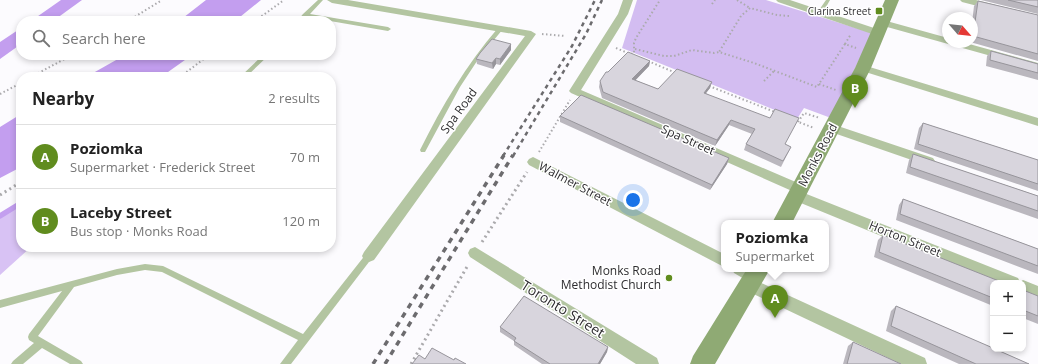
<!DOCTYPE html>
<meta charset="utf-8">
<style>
body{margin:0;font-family:"Open Sans",sans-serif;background:#f6f6f6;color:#222}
.controls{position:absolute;right:12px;bottom:12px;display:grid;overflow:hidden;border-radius:8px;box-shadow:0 2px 6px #0003}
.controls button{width:36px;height:36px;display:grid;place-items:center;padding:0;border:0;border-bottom:1px solid #e0e0e0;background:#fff;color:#222;font:20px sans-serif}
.compass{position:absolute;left:942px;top:12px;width:36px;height:36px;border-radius:50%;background:#fff;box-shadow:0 2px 6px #0003;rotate:118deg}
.you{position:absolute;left:633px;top:200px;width:14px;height:14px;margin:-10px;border:3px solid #fff;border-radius:50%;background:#1a73e8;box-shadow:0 0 0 6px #1a73e833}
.badge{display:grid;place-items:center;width:26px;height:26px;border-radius:50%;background:#608c1e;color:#fff;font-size:13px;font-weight:700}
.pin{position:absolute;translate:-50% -33px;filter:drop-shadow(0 1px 2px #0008)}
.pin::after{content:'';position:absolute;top:21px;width:14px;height:12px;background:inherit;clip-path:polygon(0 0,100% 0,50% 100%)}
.popup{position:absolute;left:721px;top:220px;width:108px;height:52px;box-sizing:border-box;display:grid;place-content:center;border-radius:8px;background:#fff;filter:drop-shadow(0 1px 3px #0005);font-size:13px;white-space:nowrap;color:#767676}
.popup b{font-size:15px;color:#222}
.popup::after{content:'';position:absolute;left:50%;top:100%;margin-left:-8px;border:8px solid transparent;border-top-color:#fff}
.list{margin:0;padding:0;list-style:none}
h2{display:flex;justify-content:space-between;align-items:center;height:52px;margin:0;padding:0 16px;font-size:17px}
h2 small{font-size:13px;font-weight:400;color:#767676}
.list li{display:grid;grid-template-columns:26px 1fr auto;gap:12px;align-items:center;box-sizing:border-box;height:64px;padding:0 16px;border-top:1px solid #e0e0e0}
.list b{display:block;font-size:15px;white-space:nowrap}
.list p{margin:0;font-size:13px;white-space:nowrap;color:#767676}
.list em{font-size:13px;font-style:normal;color:#767676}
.icon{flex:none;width:22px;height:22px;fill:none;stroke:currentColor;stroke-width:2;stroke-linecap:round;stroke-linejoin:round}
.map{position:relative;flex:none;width:1038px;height:364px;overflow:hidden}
.search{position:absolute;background:#fff;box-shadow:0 2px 6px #0003;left:16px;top:16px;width:320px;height:44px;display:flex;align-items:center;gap:10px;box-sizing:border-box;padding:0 14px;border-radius:16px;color:#767676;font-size:15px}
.panel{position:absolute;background:#fff;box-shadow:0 2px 6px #0003;left:16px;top:72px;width:320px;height:180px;border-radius:16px}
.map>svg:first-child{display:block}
.green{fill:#d3bdf1}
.forest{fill:#d8c2f4}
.water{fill:#c39eef}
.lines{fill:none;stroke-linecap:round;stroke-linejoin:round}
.stream{stroke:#c39eef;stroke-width:5.5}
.path-far1{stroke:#abaaad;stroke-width:2;stroke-dasharray:1.5 2.5;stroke-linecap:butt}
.path{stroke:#abaaad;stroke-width:3;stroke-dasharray:2 3.5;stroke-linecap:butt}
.service{fill:#b3c5a1;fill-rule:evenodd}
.minor{fill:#b3c5a1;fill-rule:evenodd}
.secondary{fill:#8faa74;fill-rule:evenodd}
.rail-far1{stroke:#6c6b6e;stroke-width:2.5;stroke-dasharray:4 4;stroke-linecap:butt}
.rail{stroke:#6c6b6e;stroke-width:3.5;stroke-dasharray:5.5 5.5;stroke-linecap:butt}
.wall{fill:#bab7be}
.shaded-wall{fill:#97959b}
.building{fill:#d8d5dd;stroke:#97959b}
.poi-dot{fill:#608c1e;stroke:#fff;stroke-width:1.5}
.labels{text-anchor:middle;stroke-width:3;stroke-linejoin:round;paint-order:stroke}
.far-poi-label{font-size:10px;fill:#2e2d30;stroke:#fff;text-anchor:end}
.street-label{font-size:12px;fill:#2e2d30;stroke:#fff}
.poi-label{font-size:12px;fill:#2e2d30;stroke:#fff;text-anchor:end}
.near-street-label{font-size:14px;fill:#2e2d30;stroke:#fff}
</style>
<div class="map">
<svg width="1038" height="364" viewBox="0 0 1038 364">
<rect width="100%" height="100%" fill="#fcfbfe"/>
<path class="green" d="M637,0H766L872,33L831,118L804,108L797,119L622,48Z"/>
<path class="forest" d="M21,203V247H31L0,275V216Z"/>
<path class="water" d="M61,0H82L53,21H31Z
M206,0H261L235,21H179Z
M21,28V44L0,59V42Z
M125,55H192L161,77H86Z
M21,114V167L0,178V127Z"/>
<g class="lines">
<path class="stream" d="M0,216L21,203"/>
<path class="path-far1" d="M737,0L750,8
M712,4L715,0
M789,16L777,15L750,8L741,16L719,52L754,63L817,87L845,44L856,48
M128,21L162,0
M255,21L284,0
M542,34L565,36
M845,44L851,34
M616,48L630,54
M635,49L664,56H674L692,50L714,53L719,52
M631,54L634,53V43L636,38L660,0
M648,61L676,73
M31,77L72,55
M180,77L209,55
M764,81L774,71
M819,84L836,90
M709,86L775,112
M0,94L21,83
M796,121L814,128
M798,122L804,113L820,118
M539,152L570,100"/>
<path class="path" d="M0,195L21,182
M482,242L527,172
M411,364L468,265"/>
<path class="service" d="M318,0H323L310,14L388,27L391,29L388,31L307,17L303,21H297L303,14Z
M826,0H830L822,14H818L817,13Z
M500,27L503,29L479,58L460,87L425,152H421L420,150C442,106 466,65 498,28Z
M263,55H269L246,77H240Z
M369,253L372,254L373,256L372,258L291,364H280L298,340L162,272L145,270L117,275L74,287L38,336L81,361L83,364H70L42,348L23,364H11L13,361L34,343L29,340L28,337L29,334L62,291L0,308V300L117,269L145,264L163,266L303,334L366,254Z"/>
<path class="minor" d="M327,0H348L531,31L536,34L374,260L369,262L364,260L362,256L364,252L525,36L332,3Z
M623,0H633L628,14L581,90L805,186L807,189L804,193L1018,278L1020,282L1023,280L1038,286V300L1023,294V283H996L791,199L789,195L792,191L571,93L569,91L618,14Z
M776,0H790L883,31L884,33L879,36L875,35L778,2Z
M960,0H976L996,5L998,7L993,10L962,2Z
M883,20L948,38V42H962L1038,63V69L880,25L878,23Z
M863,65L1038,118V126L859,70L858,68Z
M832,124L933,158L935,161L933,164L929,166L828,131L826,128L828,125Z
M533,157L724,254V267L529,165L527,162L529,159Z
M475,247L657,358L659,364H636L470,257L468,253L470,249Z
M732,269C742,269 757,266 762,277L759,282L925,358L927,364H901L745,290L742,285L746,280L734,273Z"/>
<path class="secondary" d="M885,0H899L871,68L792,223H772L855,68Z
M747,269H770L715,364H690L693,356Z"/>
<path class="rail-far1" d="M503,156L572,46L595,0
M513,156L586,34L602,0"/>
<path class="rail" d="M373,364L504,155
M385,364L513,155"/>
</g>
<path class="wall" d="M981,0H1038V14Z
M978,1L1038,15V61L970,42H972V23L974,6Z
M511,44V50L500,65L496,64L493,69L477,64L476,59Z
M991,51L1038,64V80L986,66L987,56Z
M650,61L649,66L635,80L658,89L710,88L706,93L785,144L791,147L781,167L744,150L746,144L752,134L729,125L715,146L602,98L599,87L600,81Z
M560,116L729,158L727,164L710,190L560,122Z
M923,123L1038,160V191L914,149L919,128Z
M913,154L1038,196V219L906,173L909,160Z
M903,199L1038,249V274L896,220L899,205Z
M883,235L993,283V306L874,257L878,240Z
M1023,290L1038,296V324L1023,318Z
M896,306L1029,364H959L886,331L891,311Z
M500,327L608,347L607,352L600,364H542L514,345V341L500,332Z
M853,342L901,364H843L848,346Z"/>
<path class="shaded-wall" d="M511,44V50L500,65V59Z
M496,58V64L493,69L492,63Z
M650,61L649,66L631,85L632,79Z
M712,82L710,88L702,98L704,93Z
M731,120L729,125L715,146L717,140Z
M729,158L727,164L710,190L712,185Z
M608,347L607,352L600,364H598Z"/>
<path class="building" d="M1008,0H1038V7Z
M978,1L1038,15V54L973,36Z
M492,39L511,44L500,59L496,58L492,63L476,59L480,53Z
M991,51L1038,64V73L990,60Z
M628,52L650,61L632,79L658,89L677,69L712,82L704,93L770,118L775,109L799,118L785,144L791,147L783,161L746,144L755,129L731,120L717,140L603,92L600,81L606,72H608Z
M581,95L729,158L712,185L560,116Z
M923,123L1038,160V184L918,144Z
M913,154L1038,196V211L910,167Z
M903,199L1038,249V266L900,214Z
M883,235L1004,283H993V298L879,252Z
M1023,290L1038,296V316L1023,310Z
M524,296L608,347L598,364H550L514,341L516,338L500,327Z
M896,306L993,348V349H995L1029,364H976L891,326Z
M853,342L901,364H847Z
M432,348L454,360L455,358L466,364H412L419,355L425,359Z"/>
<g class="poi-dot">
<rect x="875" y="7" width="8" height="8" rx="2"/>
<circle cx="669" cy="278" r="4"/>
</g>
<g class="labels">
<g class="far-poi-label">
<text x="871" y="15">Clarina Street</text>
</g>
<g class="street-label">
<text transform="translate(459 111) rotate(-54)" y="4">Spa Road</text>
<text transform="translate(688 140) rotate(24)" y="4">Spa Street</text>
<text transform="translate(818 155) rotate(-62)" y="4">Monks Road</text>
<text transform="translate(575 184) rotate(28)" y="4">Walmer Street</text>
<text transform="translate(905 239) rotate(22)" y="4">Horton Street</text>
</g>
<g class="poi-label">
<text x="661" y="275">Monks Road<tspan x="661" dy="14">Methodist Church</tspan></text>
</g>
<g class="near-street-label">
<text transform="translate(563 309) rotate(32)" y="5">Toronto Street</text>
</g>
</g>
</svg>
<div class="controls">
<button>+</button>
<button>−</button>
</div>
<svg class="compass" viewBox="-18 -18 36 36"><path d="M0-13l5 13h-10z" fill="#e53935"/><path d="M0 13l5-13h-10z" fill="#767676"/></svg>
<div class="you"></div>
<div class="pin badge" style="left:775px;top:318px">A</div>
<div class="popup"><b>Poziomka</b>Supermarket</div>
<div class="pin badge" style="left:855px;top:108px">B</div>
<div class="search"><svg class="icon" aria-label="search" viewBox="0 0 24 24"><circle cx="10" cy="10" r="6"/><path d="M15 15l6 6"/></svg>Search here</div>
<section class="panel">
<h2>Nearby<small>2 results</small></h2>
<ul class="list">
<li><span class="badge">A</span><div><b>Poziomka</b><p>Supermarket · Frederick Street</p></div><em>70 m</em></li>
<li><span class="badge">B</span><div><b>Laceby Street</b><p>Bus stop · Monks Road</p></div><em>120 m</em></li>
</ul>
</section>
</div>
